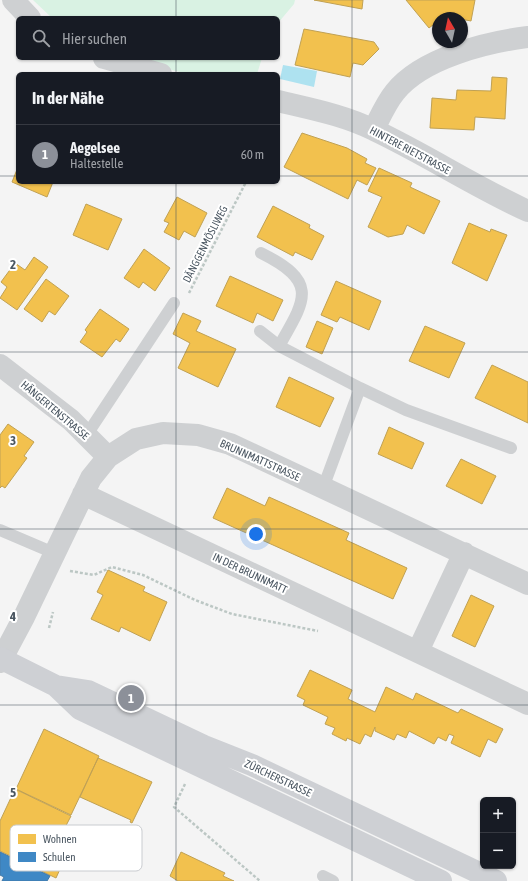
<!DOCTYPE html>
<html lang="de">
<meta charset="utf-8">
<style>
body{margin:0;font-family:"Asap Condensed",sans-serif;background:#20242c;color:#f1f3f6}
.controls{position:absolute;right:12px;bottom:12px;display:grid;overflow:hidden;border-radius:6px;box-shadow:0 1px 3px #0004}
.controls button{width:36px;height:36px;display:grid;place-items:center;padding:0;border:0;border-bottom:1px solid #363941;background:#171b24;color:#f1f3f6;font:20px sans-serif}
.compass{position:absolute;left:432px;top:12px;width:36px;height:36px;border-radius:50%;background:#171b24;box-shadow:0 1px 3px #0004;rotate:351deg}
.you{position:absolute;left:256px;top:534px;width:14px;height:14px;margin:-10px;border:3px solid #fff;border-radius:50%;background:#1a73e8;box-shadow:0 0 0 6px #1a73e833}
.badge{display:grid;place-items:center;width:26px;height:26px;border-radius:50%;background:#8c9099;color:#fff;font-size:13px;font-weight:700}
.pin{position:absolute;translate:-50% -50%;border:2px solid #fff;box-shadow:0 1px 4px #0006}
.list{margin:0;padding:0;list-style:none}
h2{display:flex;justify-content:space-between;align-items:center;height:52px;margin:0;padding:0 16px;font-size:17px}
h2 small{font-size:13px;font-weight:400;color:#9ea1a6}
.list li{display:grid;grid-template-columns:26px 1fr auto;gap:12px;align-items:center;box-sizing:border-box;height:60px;padding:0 16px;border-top:1px solid #363941}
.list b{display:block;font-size:15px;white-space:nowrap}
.list p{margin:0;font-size:13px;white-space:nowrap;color:#9ea1a6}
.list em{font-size:13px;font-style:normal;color:#9ea1a6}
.icon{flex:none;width:22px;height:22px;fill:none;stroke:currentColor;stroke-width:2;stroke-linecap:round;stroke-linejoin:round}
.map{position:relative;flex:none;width:528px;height:881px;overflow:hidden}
.search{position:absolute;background:#171b24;box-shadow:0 1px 3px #0004;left:16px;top:16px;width:264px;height:44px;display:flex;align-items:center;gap:10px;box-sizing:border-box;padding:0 14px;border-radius:6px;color:#9ea1a6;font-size:15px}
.panel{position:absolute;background:#171b24;box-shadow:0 1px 3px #0004;left:16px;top:72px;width:264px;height:112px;border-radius:6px}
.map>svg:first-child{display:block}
.green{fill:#d9f2e3}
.water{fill:#aee2f0}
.homes{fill:#f2c14e;stroke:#c0a154}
.schools{fill:#3f88c5;stroke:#4279a7}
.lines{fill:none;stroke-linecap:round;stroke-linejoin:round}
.path{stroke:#bcc7c4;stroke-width:2.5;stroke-dasharray:3 2;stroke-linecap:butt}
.service{stroke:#ced0d2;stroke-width:12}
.minor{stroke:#ced0d2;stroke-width:22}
.secondary{stroke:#ced0d4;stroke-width:22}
.grid{fill:none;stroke:#4a5661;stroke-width:1;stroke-opacity:0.55}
.labels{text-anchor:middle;stroke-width:4;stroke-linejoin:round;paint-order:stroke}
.street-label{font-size:11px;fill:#4a5661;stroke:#fff}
.key{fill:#fff;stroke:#c9ccd0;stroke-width:1}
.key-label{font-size:11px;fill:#4a5661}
.grid-label{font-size:13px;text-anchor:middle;font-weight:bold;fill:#4a5661;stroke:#fff;stroke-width:4;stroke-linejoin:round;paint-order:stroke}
</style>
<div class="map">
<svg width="528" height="881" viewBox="0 0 528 881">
<rect width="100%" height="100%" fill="#f4f4f4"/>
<path class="green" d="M33,0H295L294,4L278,23V18H52Z
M120,58H262L257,74H189Z"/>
<path class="water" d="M283,65L317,71L314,87L280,79Z"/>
<path class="homes" d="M314,0H363L362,9Z
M406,0H475L471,21L445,16L438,18V21L429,28Z
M304,29L374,42L379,49L363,65L353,63L350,77L295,65Z
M492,77L507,78L505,119L475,117L474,130L430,128L432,98L456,100L457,90L491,91Z
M302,133L347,148L367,159L365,163L376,168L367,185L357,180L348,199L284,167Z
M18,167V182H53L47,197L12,182Z
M379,168L412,183L410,187L440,201L424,234L407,225L403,234L388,237L368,227L382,197L368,191Z
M177,197L207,213L195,237L184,231L179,240L164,232L169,223L164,221Z
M86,204L122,219L108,250L73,235Z
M273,206L310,225L309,228L324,236L312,260L295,252L293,256L257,237Z
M469,223L490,232L491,229L507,235L487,281L452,263Z
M144,249L170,268L155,291L143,282L139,288L124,278Z
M34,257L48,267L17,310L0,298L7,287L1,282L15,263L25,270Z
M230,276L283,300L273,321L257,313L253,323L216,306Z
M46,279L69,296L55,315L49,311L42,322L24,309Z
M336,281L381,301L369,330L340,317L337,322L321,315Z
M100,309L129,329L120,342L116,339L102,357L80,342L87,332L85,330Z
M183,313L201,321L196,331L236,349L218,387L178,368L190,343L173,334Z
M317,321L333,328L322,354L306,347Z
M425,326L465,343L449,378L409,361Z
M492,365L528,382V423L475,398Z
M289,377L334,398L320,427L276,407Z
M8,424L34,442L24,456L27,458L5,488L2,486L0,488V435Z
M389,427L424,443L412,469L378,454Z
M461,459L496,476L482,504L446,486Z
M227,488L265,506L269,497L349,533L346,540L407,568L393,599L213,518Z
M108,570L145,587L143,591L167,602L150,641L121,627L119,632L91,619L103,595L97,592Z
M471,595L494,606L475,647L452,636Z
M310,670L352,690L348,699L375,712L386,687L413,700L416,693L458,713L461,709L503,729L496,743L488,739L480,757L451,743L454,736L449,734L446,741L438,737L434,744L409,731L406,738L397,734L394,740L375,731V727L371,737L365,734L360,744L347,738L346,741L332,734L335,728L325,724L328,717L303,705L305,700L297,696Z
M44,729L99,756L71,815L16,789Z
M98,758L152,782L132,823L130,822L131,820L80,797Z
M15,789L71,816L58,841L70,847L56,878L0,851V821Z
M181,852L225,873L223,876L234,881H178L170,876Z"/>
<path class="schools" d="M0,852L50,876L47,881H2L4,877L0,875Z"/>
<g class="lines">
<path class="path" d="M189,293L246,182
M70,571L94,575L112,567L143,575L195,600L232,614L318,631
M49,628L53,612
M185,784L174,807L260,881"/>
<path class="service" d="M261,253C319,282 306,299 279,346
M260,331L279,346L360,388L323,488
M360,388L406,410L511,448
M86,436L174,303
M0,530L54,553
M323,876L333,881"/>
<path class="minor" d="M13,0L30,18
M104,58L161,74
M278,101C311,109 344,115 374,130C427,155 475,187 528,211
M374,129C380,117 386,103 395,92C422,58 487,42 528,37
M0,365L71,420L108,457
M83,494L528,704
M418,651L464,553
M0,662L24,617L91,478L108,457L136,439L163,433L198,435L230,444L528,584"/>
<path class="secondary" d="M0,658L56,686L80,709L441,881
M56,686L88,691L204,746L252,765L496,881"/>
</g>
<path class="grid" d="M176,0V18M352,0V881M176,58V74M0,176H18M278,176H528M176,182V881M0,352H528M0,529H528M0,705H528"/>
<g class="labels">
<g class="street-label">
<text transform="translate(410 150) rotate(28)" y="4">HINTERE RIETSTRASSE</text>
<text transform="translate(205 244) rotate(-63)" y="4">DÄNGGENMÖSLIWEG</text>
<text transform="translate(55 410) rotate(40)" y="4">HÄNGERTENSTRASSE</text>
<text transform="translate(260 460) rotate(24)" y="4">BRUNNMATTSTRASSE</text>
<text transform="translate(250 573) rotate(25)" y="4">IN DER BRUNNMATT</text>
<text transform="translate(278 778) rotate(25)" y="4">ZÜRCHERSTRASSE</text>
</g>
</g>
<rect x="10" y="825" width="132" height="46" rx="6" class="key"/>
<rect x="18" y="834" width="18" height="10" fill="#f2c14e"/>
<rect x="18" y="852" width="18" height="10" fill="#3f88c5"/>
<g class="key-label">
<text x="43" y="843">Wohnen</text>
<text x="43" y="861">Schulen</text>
</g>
<g class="grid-label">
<text x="13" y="269">2</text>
<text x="13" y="445">3</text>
<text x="13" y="621">4</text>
<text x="13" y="797">5</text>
</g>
</svg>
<div class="controls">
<button>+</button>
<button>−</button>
</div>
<svg class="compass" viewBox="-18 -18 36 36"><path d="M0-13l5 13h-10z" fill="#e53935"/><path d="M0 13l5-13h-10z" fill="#9ea1a6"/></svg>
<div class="you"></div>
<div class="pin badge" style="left:131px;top:698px">1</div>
<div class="search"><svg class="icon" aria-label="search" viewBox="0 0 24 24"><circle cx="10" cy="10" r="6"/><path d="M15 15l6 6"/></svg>Hier suchen</div>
<section class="panel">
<h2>In der Nähe<small></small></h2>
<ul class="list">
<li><span class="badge">1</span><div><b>Aegelsee</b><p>Haltestelle</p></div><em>60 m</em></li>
</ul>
</section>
</div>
